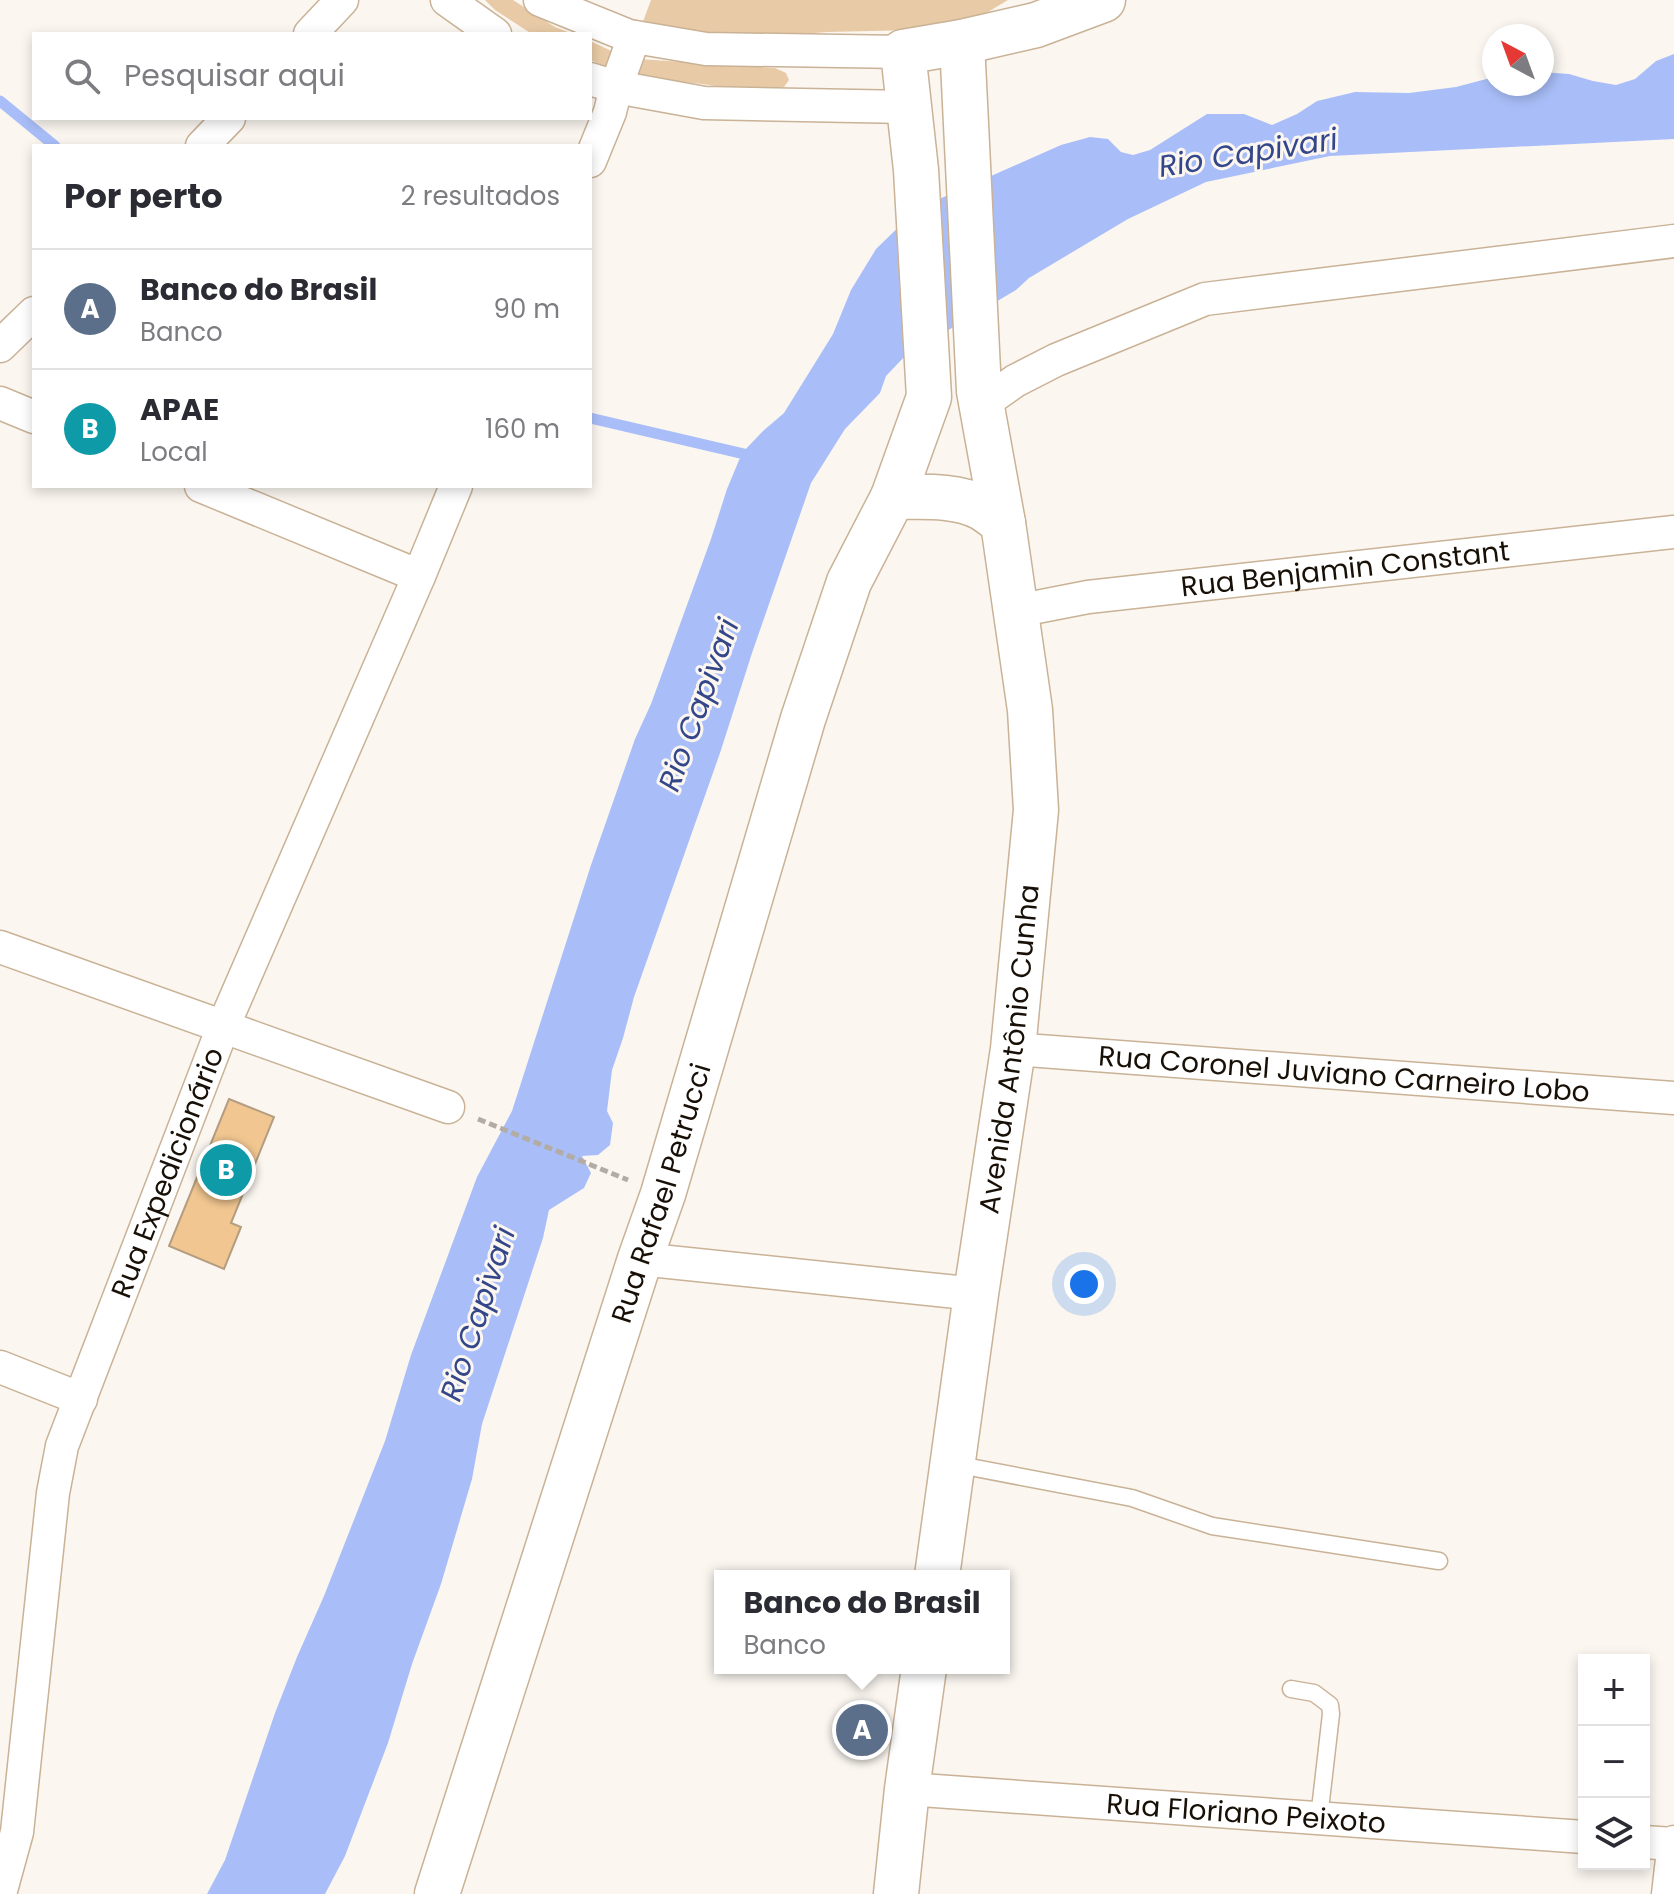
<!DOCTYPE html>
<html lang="pt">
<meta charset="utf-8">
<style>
body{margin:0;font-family:Poppins,sans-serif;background:#f7f7f7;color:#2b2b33}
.controls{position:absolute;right:24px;bottom:24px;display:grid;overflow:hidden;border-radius:0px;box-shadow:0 4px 12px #0003}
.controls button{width:72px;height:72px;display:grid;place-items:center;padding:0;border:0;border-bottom:2px solid #e1e1e2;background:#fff;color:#2b2b33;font:40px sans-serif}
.compass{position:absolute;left:1482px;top:24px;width:72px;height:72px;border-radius:50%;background:#fff;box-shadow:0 4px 12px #0003;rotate:319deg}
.you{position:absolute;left:1084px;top:1284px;width:28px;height:28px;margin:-20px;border:6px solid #fff;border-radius:50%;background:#1a73e8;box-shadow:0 0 0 12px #1a73e833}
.badge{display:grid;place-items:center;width:52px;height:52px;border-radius:50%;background:#4c6adf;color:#fff;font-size:26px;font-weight:700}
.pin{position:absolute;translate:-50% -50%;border:4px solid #fff;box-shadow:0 2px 8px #0006}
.popup{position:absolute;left:714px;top:1570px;width:296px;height:104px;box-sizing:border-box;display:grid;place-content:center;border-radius:0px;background:#fff;filter:drop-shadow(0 2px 6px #0005);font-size:26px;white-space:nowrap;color:#7c7c81}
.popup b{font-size:30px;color:#2b2b33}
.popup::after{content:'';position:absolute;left:50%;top:100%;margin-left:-16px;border:16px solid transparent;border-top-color:#fff}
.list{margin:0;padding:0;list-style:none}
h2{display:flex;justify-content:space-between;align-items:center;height:104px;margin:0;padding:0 32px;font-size:34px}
h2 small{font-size:26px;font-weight:400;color:#7c7c81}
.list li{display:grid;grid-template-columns:52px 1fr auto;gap:24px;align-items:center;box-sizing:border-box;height:120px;padding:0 32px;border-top:2px solid #e1e1e2}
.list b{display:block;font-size:30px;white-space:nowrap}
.list p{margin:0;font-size:26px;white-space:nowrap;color:#7c7c81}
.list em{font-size:26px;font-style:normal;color:#7c7c81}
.icon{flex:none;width:44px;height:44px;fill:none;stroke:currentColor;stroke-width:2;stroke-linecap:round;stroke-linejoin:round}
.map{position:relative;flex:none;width:1674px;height:1894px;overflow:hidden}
.search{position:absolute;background:#fff;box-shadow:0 4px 12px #0003;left:32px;top:32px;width:560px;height:88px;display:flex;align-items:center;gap:20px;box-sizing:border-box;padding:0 28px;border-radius:0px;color:#7c7c81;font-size:30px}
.panel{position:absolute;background:#fff;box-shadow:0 4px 12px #0003;left:32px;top:144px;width:560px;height:344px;border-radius:0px}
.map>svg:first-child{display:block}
.green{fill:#e8cba6}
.water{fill:#a9bef8}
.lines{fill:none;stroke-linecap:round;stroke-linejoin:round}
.stream{stroke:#a9bef8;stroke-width:11}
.building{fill:#f1c690;stroke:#b49d81;stroke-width:2}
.lane-casing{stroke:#c9b296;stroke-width:19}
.street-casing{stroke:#c9b296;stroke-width:35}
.secondary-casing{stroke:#c9b296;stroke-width:47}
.path{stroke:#b2aca4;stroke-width:5;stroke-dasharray:8 4;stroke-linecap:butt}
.lane{stroke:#fff;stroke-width:16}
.street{stroke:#fff;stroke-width:32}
.secondary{stroke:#fff;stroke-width:44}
.labels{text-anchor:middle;stroke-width:6;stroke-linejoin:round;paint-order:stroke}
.street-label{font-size:28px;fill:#181006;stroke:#fbf6f0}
.water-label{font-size:30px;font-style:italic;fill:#33468a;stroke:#fbf6f0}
</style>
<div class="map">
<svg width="1674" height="1894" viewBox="0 0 1674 1894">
<rect width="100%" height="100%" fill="#fbf6f0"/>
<path class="green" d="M485,0H513L555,27L573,34H532L495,10Z
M651,0H1008L978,18L915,30L828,32L718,40L641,27Z
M590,41L618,54L638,59L775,68L786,73L789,80L784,87C758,92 728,88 702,84C663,80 626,75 590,60Z"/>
<path class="water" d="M1674,54V139L1330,156L1206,182L1128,219L1029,278L1016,290L906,355L886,376L880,393L845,429L811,483L752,653L720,753L634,997L623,1038L612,1070L607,1111L613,1123L610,1145L598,1155L582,1156L591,1173L584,1188L549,1210L543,1238L482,1424L472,1479L441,1584L412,1664L388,1743L345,1856L325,1894H207L225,1860L275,1713L297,1657L324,1596L385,1441L411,1355L477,1177L512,1111L591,865L635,739L651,704L711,539L727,489L742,453L763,431L784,413L833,334L851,290L876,249L911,215L937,200L1061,145L1090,137L1108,139L1121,152L1133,155L1150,150L1207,114H1244L1272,125L1297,114L1317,101L1355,92L1409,93L1456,87L1494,77V84H1542V72L1569,74L1593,81L1616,85L1635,79L1656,61Z"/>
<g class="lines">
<path class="stream" d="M0,101L55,146
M590,418L757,457"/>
</g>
<path class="building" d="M229,1099L274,1117L231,1223L241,1227L224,1269L169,1246Z"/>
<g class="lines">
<g class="lane-casing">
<path id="lane" d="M954,1464L1132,1498L1212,1526L1439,1561
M1291,1689L1314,1693L1330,1705L1331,1714L1319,1818"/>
</g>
<g class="street-casing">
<g id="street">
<path d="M447,0L495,34"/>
<path d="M540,0L629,36L706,49L903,52"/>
<path d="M310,34L342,0"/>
<path d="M590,79L616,87L704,103L908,107"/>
<path d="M202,146L229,118"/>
<path d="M590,161L610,112L616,87L634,37"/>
<path d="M0,346L34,313"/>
<path d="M0,403L34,417"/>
<path d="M981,405L1015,381L1056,360L1205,299L1674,241"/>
<path d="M201,486L419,576"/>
<path id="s1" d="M1016,611L1088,597L1674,532"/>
<path d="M0,947L448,1107"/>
<path id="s2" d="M1013,1049L1674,1098"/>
<path d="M640,1259L976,1294"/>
<path d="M0,1367L81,1399"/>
<path id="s3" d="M907,1789L1584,1837"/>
<path d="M1644,1842L1674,1844"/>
<path id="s4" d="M0,1894L17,1832L53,1493L62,1446L223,1027L419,576L456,486"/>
<path d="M1668,1894L1674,1842"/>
</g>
</g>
<g class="secondary-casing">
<g id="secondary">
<path d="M893,497C921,497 956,494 982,508C989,512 996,518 1003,523"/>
<path id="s5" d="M937,1576L976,1294L1013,1049L1036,810L1030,710L1003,523L979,391L962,42"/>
<path id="s6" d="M437,1894L640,1259L663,1194L803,719L849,582L893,497L929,397L916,170L903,52L962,42L1036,25L1103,0"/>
<path d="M896,1894L907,1789L924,1668"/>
</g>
</g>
<path class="path" d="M478,1119L628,1180"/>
<use href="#lane" class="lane"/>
<use href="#street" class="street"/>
<use href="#secondary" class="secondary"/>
</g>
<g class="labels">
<g class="street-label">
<text dy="10" stroke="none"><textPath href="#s1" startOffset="332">Rua Benjamin Constant</textPath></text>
<text dy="10" stroke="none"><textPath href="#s5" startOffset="532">Avenida Antônio Cunha</textPath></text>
<text dy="10" stroke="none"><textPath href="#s2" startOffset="332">Rua Coronel Juviano Carneiro Lobo</textPath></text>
<text dy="10" stroke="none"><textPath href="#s4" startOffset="746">Rua Expedicionário</textPath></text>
<text dy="10" stroke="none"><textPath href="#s6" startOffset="736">Rua Rafael Petrucci</textPath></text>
<text dy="10" stroke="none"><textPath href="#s3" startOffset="340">Rua Floriano Peixoto</textPath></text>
</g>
<g class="water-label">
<text transform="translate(1248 153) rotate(-9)" y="10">Rio Capivari</text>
<text transform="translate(699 705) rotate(-70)" y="10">Rio Capivari</text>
<text transform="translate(478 1314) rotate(-72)" y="10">Rio Capivari</text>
</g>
</g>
</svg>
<div class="controls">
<button>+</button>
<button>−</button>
<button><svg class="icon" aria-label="layers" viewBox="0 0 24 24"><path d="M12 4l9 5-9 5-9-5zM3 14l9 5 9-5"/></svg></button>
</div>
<svg class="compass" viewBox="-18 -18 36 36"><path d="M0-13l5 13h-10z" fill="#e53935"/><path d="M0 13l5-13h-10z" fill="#7c7c81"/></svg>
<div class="you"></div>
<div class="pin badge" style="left:862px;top:1730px;background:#5c6f8a">A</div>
<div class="popup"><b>Banco do Brasil</b>Banco</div>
<div class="pin badge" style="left:226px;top:1170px;background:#0f9aa8">B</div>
<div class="search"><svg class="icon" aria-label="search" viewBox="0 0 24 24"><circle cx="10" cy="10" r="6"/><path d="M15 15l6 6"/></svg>Pesquisar aqui</div>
<section class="panel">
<h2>Por perto<small>2 resultados</small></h2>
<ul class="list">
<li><span class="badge" style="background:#5c6f8a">A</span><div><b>Banco do Brasil</b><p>Banco</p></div><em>90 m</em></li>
<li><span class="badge" style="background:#0f9aa8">B</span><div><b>APAE</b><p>Local</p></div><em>160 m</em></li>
</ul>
</section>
</div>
